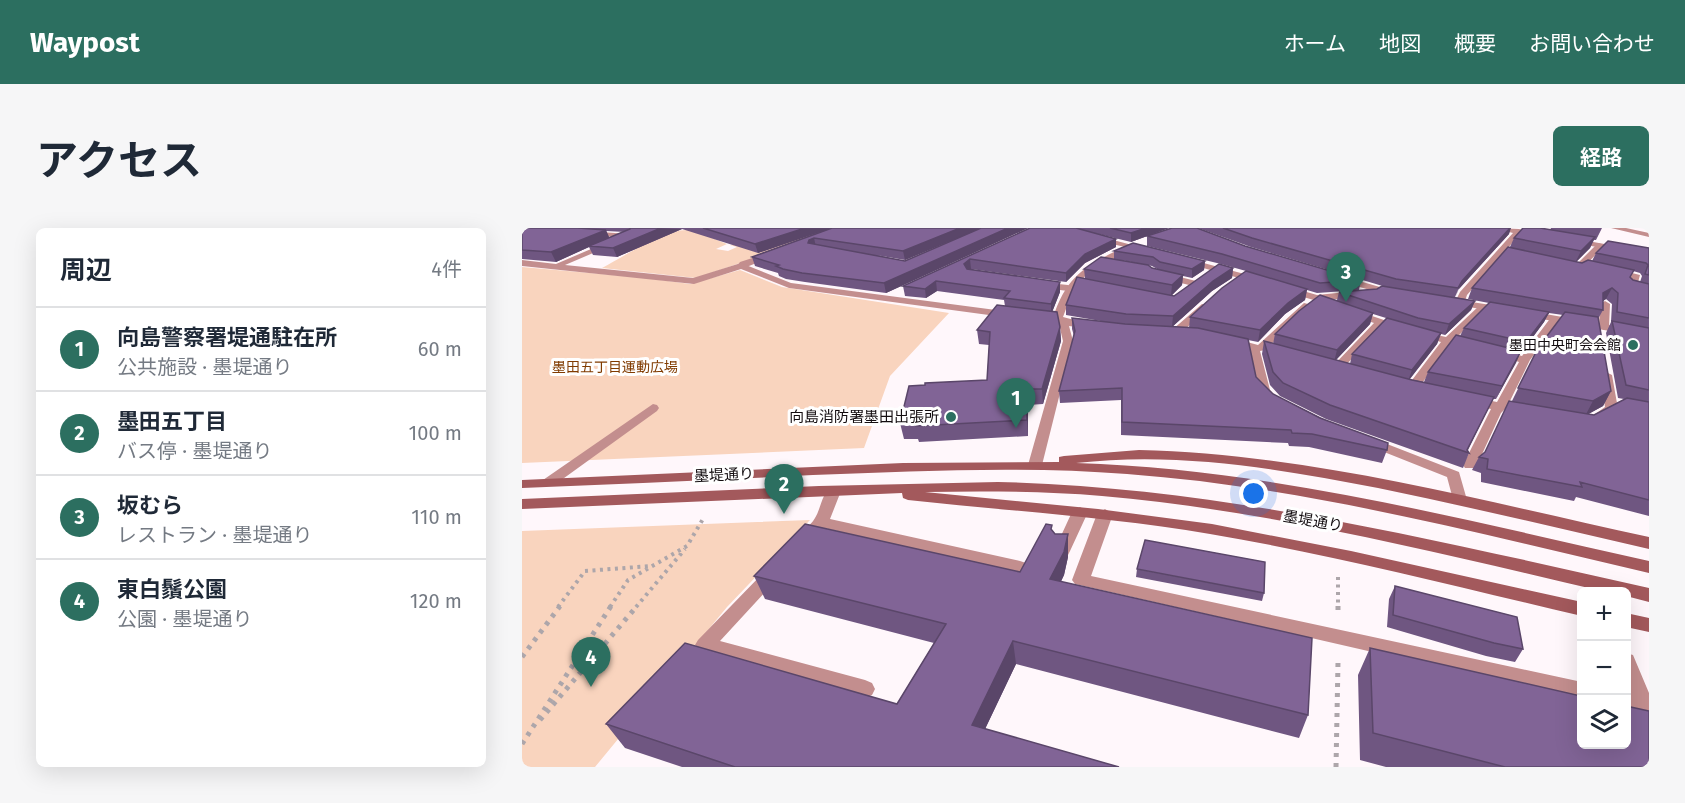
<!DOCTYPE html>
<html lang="ja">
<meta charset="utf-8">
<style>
body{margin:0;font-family:"Fira Sans","Noto Sans JP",sans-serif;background:#f6f6f7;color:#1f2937}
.controls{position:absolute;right:18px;bottom:18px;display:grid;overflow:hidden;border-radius:9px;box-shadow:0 6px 24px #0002}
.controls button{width:54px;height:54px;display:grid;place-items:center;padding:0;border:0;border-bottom:2px solid #e0e1e3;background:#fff;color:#1f2937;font:30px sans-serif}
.you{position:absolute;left:732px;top:266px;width:21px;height:21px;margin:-15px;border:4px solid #fff;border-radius:50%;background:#1a73e8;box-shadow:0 0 0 9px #1a73e833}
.badge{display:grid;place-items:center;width:39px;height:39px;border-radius:50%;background:#2c6f60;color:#fff;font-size:20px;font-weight:700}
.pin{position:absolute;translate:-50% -50px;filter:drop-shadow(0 2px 3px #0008)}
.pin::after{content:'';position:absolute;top:32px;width:21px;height:18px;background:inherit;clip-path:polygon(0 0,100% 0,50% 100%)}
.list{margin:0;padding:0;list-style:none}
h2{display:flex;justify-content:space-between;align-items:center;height:78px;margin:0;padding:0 24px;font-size:26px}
h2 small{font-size:20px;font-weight:400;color:#747a83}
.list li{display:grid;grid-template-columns:39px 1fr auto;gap:18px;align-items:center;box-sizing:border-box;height:84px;padding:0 24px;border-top:2px solid #e0e1e3}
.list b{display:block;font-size:22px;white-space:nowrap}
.list p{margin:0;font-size:20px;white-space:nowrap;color:#747a83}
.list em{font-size:20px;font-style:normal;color:#747a83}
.icon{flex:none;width:33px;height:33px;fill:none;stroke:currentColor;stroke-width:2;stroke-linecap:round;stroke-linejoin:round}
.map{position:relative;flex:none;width:1127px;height:539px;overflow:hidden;border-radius:9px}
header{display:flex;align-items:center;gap:36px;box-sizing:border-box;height:84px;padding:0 30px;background:#2c6f60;color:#fff}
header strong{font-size:28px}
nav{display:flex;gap:33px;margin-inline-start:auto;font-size:21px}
.intro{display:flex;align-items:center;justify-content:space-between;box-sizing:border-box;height:144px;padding:0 36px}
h1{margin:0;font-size:42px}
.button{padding:15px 27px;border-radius:9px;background:#2c6f60;color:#fff;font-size:21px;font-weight:700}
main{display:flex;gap:36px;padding:0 36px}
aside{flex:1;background:#fff;border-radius:9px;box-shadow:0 6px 24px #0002}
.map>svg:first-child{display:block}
.green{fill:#f9d4be}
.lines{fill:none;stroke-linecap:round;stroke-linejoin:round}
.path-far1{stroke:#ada6aa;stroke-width:4;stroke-dasharray:3 4.5;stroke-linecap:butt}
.path{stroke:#ada6aa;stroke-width:5;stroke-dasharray:4 6;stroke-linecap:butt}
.lane{fill:#c38e8e;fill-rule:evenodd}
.street{fill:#c38e8e;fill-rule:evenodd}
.secondary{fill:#a3595c;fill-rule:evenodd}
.wall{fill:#6f5681;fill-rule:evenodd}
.shaded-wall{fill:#5a4669}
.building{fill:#816496;stroke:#5a4669;stroke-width:1.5}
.poi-dot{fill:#2c6f60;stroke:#fff;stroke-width:2}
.labels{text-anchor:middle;stroke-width:6;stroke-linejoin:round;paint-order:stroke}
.far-poi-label{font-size:14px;fill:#130d10;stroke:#fff;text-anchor:end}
.far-park-label{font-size:14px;fill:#803b00;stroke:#fff}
.poi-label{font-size:15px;fill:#130d10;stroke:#fff;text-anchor:end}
.street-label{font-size:15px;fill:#130d10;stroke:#fff}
</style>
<header>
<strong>Waypost</strong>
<nav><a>ホーム</a><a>地図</a><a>概要</a><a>お問い合わせ</a></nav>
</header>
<div class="intro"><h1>アクセス</h1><a class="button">経路</a></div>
<main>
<aside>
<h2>周辺<small>4件</small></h2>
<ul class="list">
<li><span class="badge">1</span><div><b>向島警察署堤通駐在所</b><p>公共施設 · 墨堤通り</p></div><em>60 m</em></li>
<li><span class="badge">2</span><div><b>墨田五丁目</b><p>バス停 · 墨堤通り</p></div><em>100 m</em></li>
<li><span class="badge">3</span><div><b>坂むら</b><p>レストラン · 墨堤通り</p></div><em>110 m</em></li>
<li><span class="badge">4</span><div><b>東白鬚公園</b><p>公園 · 墨堤通り</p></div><em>120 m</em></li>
</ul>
</aside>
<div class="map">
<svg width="1127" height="539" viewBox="0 0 1127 539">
<rect width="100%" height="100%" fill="#fff7fb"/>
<path class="green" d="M290,0H322L174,50L80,40C103,28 142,1 166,2C176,3 194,12 205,16L194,21L206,23L215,19L208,17Z
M0,39L124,50L168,56L218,42L260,59L427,85L368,148L342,220L0,235Z
M288,292L205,379L73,539H0V303Z"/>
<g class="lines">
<path class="path-far1" d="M816,349V379
M36,379L63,343L129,338
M88,379L106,352L165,318L181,291
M114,379L163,321"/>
<path class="path" d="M816,378V384
M0,429L38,378
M18,492L115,378
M0,516L89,378
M814,539L816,434"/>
<path class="lane" d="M1089,0H1104L1127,5V9Z
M1076,15L1083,17L1059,42L1040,37L1044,34L1054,37Z
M249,24L253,26L252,28L222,40L215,38L218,34Z
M1090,40L1118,47L1115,58L1127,60V66L1107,61L1105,59L1110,50L1087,45L1086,43Z
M642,45L674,53L675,55L671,58L639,50L638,48Z
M517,54L546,57L551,60L546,63L514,59V55Z
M1083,73L1088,76L1087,99L1082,102L1077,99L1078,76Z
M680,76L688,78L658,106H650V102Z
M958,77L966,79L933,111L952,116V120L929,117L894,163H886L884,160L919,114L861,98L820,141L816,142L810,139L852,95L826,86V82H832L892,102L924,109Z
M1030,88L1039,90L1008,132L985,179L979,185L955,237L953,240H943L941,237L969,181L946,176L944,173L950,169L975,174L997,134L972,125L977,122L1000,128Z
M131,176L135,177L137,180L135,183L31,258H21L19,255L21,252Z
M312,258L319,263L308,291L498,333L504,335L506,339L504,343L498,345L302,300L287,316H275L273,312C278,304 288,299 293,290C299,281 300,262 312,258Z
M558,279L566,284L548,323L546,327H534L532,323L550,284Z
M583,281L591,286L569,348L1060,454V472L553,356L550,352L575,286Z
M251,339L257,341L260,345L257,349L198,413L343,452L350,455L353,461L350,467L343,470L176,422L173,417L176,412L245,341Z
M1104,425L1111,427L1127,465V483L1121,485L1104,482Z"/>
<path class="street" d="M971,0L997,1L1021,7L1017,9L998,6L945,67L943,73L982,79L987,82L982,85L929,76V72H934L938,64L991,5Z
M64,3L107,6L111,8L43,37L171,50L219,35L269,55L489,84L494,87L489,90L267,60L219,41L172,56L0,38V32L34,36L97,9L67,7H64Z
M576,8L629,22L625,24L612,21L565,46L551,62L541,89L575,98L570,101L547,98L551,113L520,237L518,240H508L506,237L541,113L537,96L514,91L519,88L531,90C544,48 565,36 603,19L573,12V8Z
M1049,10L1127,24V28L1046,14L1045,12Z
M663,30L741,51L742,53L738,56L660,34V30Z
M820,48L875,64L877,66L872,69L817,53L816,51Z
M764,58L795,67L835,63L840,66L835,69L795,73L761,63L759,61Z
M782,75L790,77L743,122L738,123L748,162L757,172L755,175H747L736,163L726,120L705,113L710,110L736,117Z
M1006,83L1127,104V110L1003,88L1001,86Z
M1084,144L1090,147L1096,181L1075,193L1069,189L1083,179L1078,147Z
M847,209L937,244L945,272L942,275H932L925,249L842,216L840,213L842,210Z"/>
<path class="secondary" d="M617,222C790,226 960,273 1127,309V321C1037,300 947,279 856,260C757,241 656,223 554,235C748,241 938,291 1127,333V345C955,305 782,259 605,246C501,238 396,243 291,247C194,252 97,256 0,260V252L381,235L537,234V229L542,228Z
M476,254C697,259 912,312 1127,360V374L1104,368V364H1084C918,325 750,283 580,268C521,263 462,263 403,264L576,281L690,296L829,323L1060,374V388C936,359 813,327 688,306C588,289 487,283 386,272L381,270L380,265L0,281V271L297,258Z
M1104,385L1127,390V404L1104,399Z"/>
</g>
<path class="wall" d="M0,0H506L364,65L283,54L264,51L257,48L256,45L233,38L230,29L303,2L236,25L160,1L95,29L71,27L67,19L34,34L0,31ZM84,3L103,4L87,10ZM440,8L383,33L354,27L383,32Z
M508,0H647L609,14L560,2L594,11V19L563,35L544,54L449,41L538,64L530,84L538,99L539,113L521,176L506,177V208L397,214L396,211H382L378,195L403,157L465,152L467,117L457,116L455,102L483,78L482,72L415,63L404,70L383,68L381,58Z
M676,0H988L987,6L936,62L933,69L953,73L949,82L923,107L919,106L915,116L888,151L902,154L906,144L938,108L942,100L967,75L946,71L950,60L988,19L992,10L1028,2L1029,0H1080L1074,12H1072L1068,20L1054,34L1060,35L1070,33L1074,25L1127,20V288L1054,269L1052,273L959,254V245L950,242L957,229L963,224L990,173L1016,120L1041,87L1027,85L1022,94L999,125H998L974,171H971L946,222L947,225L941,240L804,191L758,168L748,157L740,126L742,113L751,116L753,106L815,72L817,64L855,61L864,59L729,19ZM1111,43L1118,45L1120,48L1118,54L1111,52L1108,49ZM1084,71L1090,76L1089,94L1084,105L1096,170L1102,171L1072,187L1066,186L1081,178L1089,163L1076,91L1081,82V73ZM851,86L864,90L830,126L828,136L814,132L848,96Z
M625,8L723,18L839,52L837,62L795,65L785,62L783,72L763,86L736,114L726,112L734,149L751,166L865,222L860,235L787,219L767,218L766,215L599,207V172L538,175L537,163L552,108L550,101V90L596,96L544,87V77L563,50L562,41L592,31V23L683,33L682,42L670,50L661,48L660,57L650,67L652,68L711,40L710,50L690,63L650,99L667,100L668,89L724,43L699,36L625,18ZM599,32L630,38L637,42L630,40Z
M530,302L533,306H546V329L542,347L539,353L786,487L777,510L494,436L463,501L597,539H160L103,520L84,496L375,476L412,415L243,371L232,348L498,344Z
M615,341L742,365L740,373L614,349Z
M873,358L1001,421L993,434L964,428L865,399L867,371Z
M848,420L1127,539H864L838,532L836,447Z"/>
<path class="shaded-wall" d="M139,0L160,1L95,29L91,20Z
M283,0H310L236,25L233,16Z
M438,0H460L383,32L381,23Z
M486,0H506L364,65L362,55Z
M624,0H647L609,14V5Z
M988,0H989L987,6L936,62L933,70L940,53Z
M84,2L88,11L67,18V19L34,34L29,24Z
M1073,9L1068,20L1053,35L1059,23Z
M292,10L294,19L286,15L287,12Z
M594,11V19L563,35L544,54V45L563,26Z
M448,31L449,41L443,45L442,36Z
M683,33L682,42L670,50V41Z
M711,40L710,50L690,63L650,99L651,88L691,53Z
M661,47L660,57L649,68L650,57Z
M414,53L415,63L404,70L403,61Z
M538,54V64L529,87V76Z
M1090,60L1084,71L1076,76L1081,65Z
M785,61L783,72L763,86L736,114L738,102L766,75Z
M953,73L949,82L923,107L927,96Z
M1027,84L1022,94L999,125L1004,114Z
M851,85L848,96L812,134L815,122Z
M538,99L539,113L521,176L520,161Z
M919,105L915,116L886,153L890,142Z
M999,123L994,135L974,171L980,158Z
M505,161L506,177V208L505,192Z
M1089,163L1081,178L1063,188L1071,173Z
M546,306V329L542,347L529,375L528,351Z
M491,413L494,436L454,520L450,497Z"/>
<path class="building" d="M0,0H56L84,2L29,24L0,22Z
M108,0H139L91,20L67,18L108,1Z
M181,0H283L233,16Z
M310,0H438L381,23L292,10L287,12L286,15L383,33L459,0H486L362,55L280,45L261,41L254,38L257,37L230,29Z
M508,0H554L594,11L563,26L544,45L448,31L442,36L445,41L538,54L529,76L482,70L488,63L414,53L403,61L381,58Z
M588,0H624L609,5Z
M650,0H675L723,18L839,52L798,55L700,26L625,8Z
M701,0H988L940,53L936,60L874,51L730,10Z
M1001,0H1018L1073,9L1059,23L992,10Z
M1086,13L1127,20V47L1123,46L1126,37L1124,35L1074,25Z
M611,15L683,33L670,41L638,34L631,29L592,23Z
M986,19L1060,35L1066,32L1112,42L1108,49L1111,52L1127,56V90L1095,84L1096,65L1090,60L1081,65V82L950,60Z
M579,29L626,37L630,40L661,47L650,57L562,41Z
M697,36L711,40L691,53L651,88L604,86L544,77L555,49L652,68Z
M724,43L785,61L766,75L738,102L668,89L700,60Z
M860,58L953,73L927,96L896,90L817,64L855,61Z
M798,67L851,85L815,122L753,106L777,83Z
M968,74L1027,84L1004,114L942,100Z
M475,77L535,84L538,99L520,161H505V192L394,198V195H378L387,158L403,157V155L465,152L468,104L455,102Z
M1043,84L1076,89L1089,163L1071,173L996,160L1016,120Z
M550,90L603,96L676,100L726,111L734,149L751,166L798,190L866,215L865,222L790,206L770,205L769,202L600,194V160L537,163L553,103Z
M865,90L919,105L890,142L830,126Z
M1090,93L1127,100V162L1104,157Z
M934,107L999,123L980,158L906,144Z
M742,113L890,152L972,169L945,222L947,225L808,177L761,155L751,144Z
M1105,170L1127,174V272L1058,254L1060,259L965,241L966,231L957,229L963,224L987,173L1072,187Z
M283,296L498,344L524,296L530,297L529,301L533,306H546L542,324L528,351L790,410L786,487L491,413L450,497L597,539H213L84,496L163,415L375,476L424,396L232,348Z
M623,312L743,334L742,365L615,341Z
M873,358L995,389L1001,421L972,415L871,387Z
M848,420L1059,468V516H1104V478L1127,483V539H983L851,505Z"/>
<g class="poi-dot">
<circle cx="1111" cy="117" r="6"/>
<circle cx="429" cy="189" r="6"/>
</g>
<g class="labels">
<g class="far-poi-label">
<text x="1099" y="122">墨田中央町会会館</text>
</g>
<g class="far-park-label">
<text x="93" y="144">墨田五丁目運動広場</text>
</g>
<g class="poi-label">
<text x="417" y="194">向島消防署墨田出張所</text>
</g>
<g class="street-label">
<text transform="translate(202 247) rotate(-3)" y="5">墨堤通り</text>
<text transform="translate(791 293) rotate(10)" y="5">墨堤通り</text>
</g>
</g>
</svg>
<div class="controls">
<button>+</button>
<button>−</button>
<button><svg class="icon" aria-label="layers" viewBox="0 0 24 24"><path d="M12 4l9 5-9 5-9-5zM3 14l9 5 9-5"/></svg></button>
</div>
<div class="you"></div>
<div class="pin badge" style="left:494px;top:200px">1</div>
<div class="pin badge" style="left:262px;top:286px">2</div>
<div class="pin badge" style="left:824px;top:74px">3</div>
<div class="pin badge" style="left:69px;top:459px">4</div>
</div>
</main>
